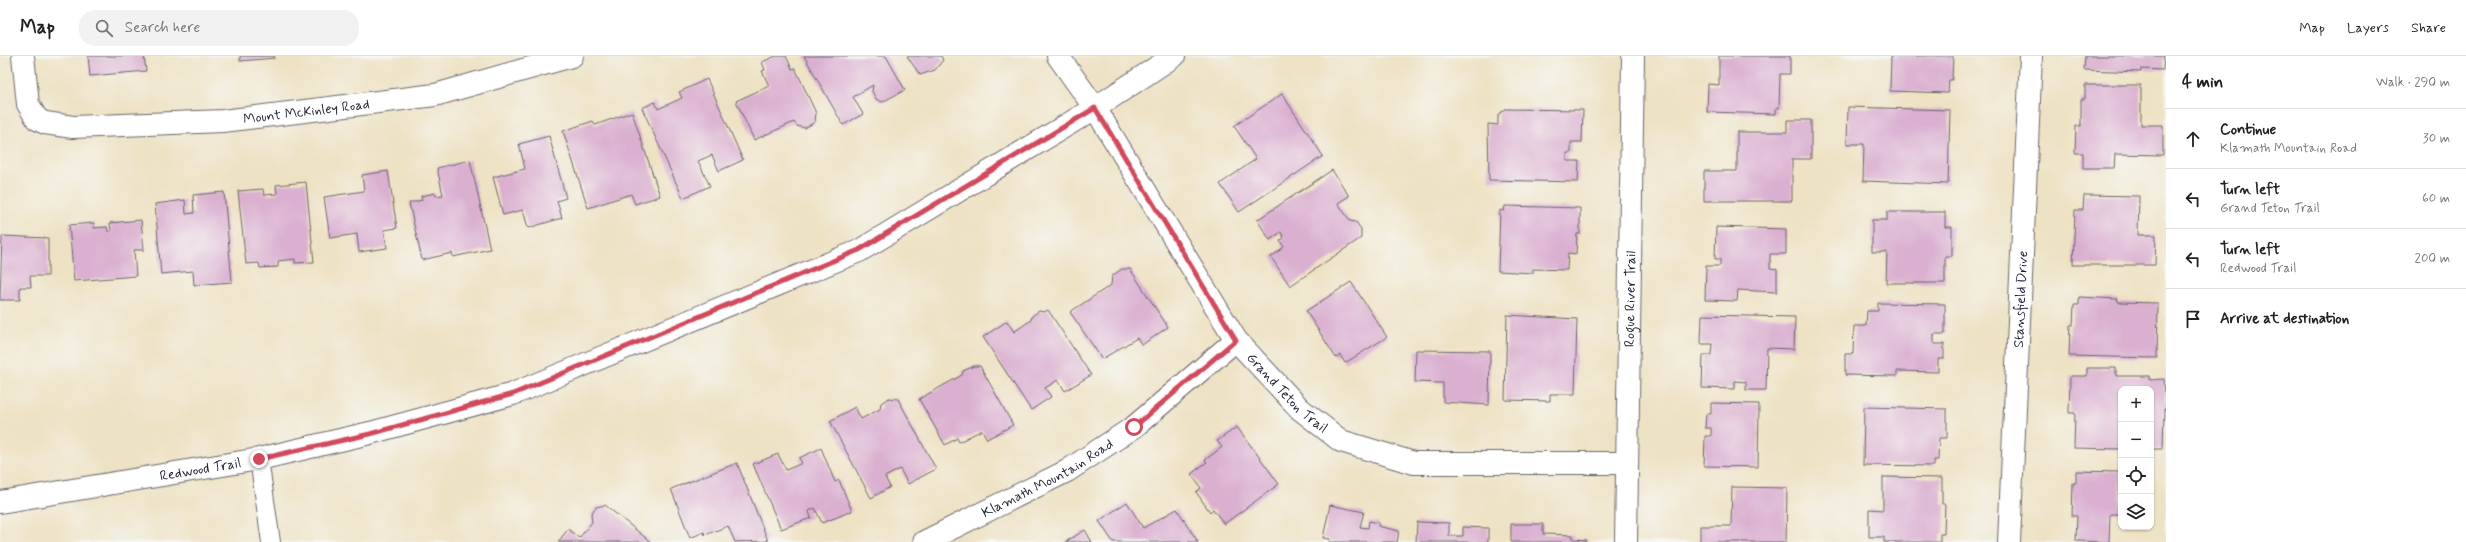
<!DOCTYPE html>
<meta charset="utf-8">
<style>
body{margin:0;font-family:Mynerve,sans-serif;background:#f2f2f2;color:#222}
.controls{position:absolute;right:12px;bottom:12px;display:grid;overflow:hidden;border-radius:8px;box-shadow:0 1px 3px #0004}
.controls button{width:36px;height:36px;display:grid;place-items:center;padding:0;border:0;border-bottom:1px solid #e0e0e0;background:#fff;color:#222;font:20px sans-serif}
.stop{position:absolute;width:12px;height:12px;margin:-9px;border:3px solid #d1495b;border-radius:50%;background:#fff}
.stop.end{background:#d1495b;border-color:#fff;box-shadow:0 1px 4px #0008}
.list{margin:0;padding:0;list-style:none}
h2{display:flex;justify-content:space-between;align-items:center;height:52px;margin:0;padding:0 16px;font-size:17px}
h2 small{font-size:13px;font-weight:400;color:#767676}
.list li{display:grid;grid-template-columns:26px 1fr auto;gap:12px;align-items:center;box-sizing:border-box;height:60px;padding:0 16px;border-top:1px solid #e0e0e0}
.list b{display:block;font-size:15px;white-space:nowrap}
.list p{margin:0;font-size:13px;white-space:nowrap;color:#767676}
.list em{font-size:13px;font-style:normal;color:#767676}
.icon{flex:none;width:22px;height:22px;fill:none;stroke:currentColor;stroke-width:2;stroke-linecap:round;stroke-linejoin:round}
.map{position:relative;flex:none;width:2166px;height:486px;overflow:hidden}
header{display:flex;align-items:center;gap:24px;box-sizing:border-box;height:56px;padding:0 20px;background:#fff;border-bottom:1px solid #e0e0e0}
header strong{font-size:19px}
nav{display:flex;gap:22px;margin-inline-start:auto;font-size:14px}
.search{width:280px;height:36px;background:#f2f2f2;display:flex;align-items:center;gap:10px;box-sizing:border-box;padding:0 14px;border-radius:16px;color:#767676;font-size:15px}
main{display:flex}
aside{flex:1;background:#fff}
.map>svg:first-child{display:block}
.building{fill:#daafd0}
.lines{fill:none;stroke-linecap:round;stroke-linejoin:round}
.service-casing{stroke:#69656b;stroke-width:20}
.minor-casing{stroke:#69656b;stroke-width:24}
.tertiary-casing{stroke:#69656b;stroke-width:24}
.service{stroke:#fff;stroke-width:18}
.minor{stroke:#fff;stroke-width:22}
.tertiary{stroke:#fff;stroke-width:22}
.route{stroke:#d1495b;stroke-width:5}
.labels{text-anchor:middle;stroke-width:3;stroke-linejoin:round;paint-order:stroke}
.street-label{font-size:14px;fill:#22223b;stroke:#f6f6f2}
</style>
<header>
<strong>Map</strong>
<div class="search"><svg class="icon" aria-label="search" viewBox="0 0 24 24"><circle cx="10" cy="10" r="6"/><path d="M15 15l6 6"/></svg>Search here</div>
<nav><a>Map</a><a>Layers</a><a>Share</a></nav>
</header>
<main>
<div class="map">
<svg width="2166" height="486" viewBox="0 0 2166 486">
<rect width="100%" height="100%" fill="#f6f6f2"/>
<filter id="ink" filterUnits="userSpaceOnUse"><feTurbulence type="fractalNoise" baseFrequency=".025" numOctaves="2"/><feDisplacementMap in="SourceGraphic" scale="8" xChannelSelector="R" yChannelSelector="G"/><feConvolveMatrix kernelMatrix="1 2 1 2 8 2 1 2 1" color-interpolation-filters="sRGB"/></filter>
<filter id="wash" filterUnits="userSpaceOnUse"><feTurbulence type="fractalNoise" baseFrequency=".012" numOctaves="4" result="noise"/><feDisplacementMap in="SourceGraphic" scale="16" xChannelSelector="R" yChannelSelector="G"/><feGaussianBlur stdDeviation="0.9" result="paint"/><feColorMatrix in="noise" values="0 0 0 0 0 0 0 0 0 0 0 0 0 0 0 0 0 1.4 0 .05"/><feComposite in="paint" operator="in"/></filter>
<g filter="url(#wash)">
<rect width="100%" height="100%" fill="#eee2c4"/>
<g id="blocks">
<path class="building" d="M88,0H144L146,15L90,20Z
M240,0H274L275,2L240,5Z
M776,0H786L792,13L795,12L816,57L815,66L805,72L797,70L794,66L754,84L736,45L769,30L762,15L765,14L762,6Z
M804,0H886L905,34L882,46L876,43L872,35L873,29L853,41L863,58L843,69Z
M907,0H941L943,4L935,14L920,19Z
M1719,0H1790V18H1780L1779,52H1776V58L1707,56L1708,28L1719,29Z
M1891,0H1953L1952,24H1949L1948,37L1890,35Z
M2085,0H2164L2163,14L2141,13V16L2084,14Z
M707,23L743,104L719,115L712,99L698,105L710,130L683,142L642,52L655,46L658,53L682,42L679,36Z
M2085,29H2141V69H2163V99L2115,98L2114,112H2083V97H2075L2076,70H2081V43H2085Z
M1282,38L1323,100L1239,156L1220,128L1256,103L1234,70Z
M1848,51L1950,54L1948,128L1863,125L1864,88H1847Z
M1505,53L1583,54L1582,86H1571V97H1567V105H1579L1578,126L1489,124L1488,68L1498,69V59Z
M632,56L660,140L635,148L631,138L588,152L563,75L593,65L595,69Z
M1787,64H1811V103H1792V145H1704V115H1737V76H1787Z
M549,80L566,142L557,145L562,162L528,172L523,154L503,159L493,121L525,113L519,88Z
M470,104L490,193L453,201L452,197L422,204L409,147L422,144L421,140L435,137L436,140L443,139L437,112Z
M1332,114L1349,140L1338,147L1350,165L1356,166L1361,173V182L1290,230L1271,201L1284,191L1280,185L1284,182L1281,176L1270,184L1257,164Z
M388,115L397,172L384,174L387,192L359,196L357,178L330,182L324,141L364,135L362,119Z
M306,126L314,206L295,207V203L278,205V211L260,212L259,207L246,208L238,135L263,133L264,139L277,138L276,129Z
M224,136L232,226L194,229L193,215L161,218L155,148L185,144L186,158L194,157L193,139Z
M2084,139L2139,140L2138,179H2156L2155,209H2073L2075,154H2083Z
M1505,150L1580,152V178H1577L1576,198L1568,197L1567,214L1533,213V217L1498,215L1500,154L1504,155Z
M1887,156H1945V171H1952V200H1945V227H1886L1887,196H1872V164H1887Z
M141,164L144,194H134L136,220L74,225L69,169L94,167V172L107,171L108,176L111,175L110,167Z
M1716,171L1786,173V198H1770V212L1777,213V236L1738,234L1737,245L1705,244L1706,210H1720V203H1715Z
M2,180L48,182V220H30L31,231H20V244H0Z
M1122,213H1130L1168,271L1142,289L1137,282L1102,303L1070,256L1111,229L1112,220Z
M1351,226L1387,281L1345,307L1340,299L1336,302L1306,255Z
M2079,241L2118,243V246L2158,247L2157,302L2069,300L2070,269H2073L2074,249H2079Z
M1878,247L1945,248V278H1934V288H1944V303H1938V316L1897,315V320L1845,319V298H1853L1854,270H1866L1867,255H1878Z
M1048,254L1091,319L1065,335L1058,324L1045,332L1051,341L1031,354L983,281L1007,265L1014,276L1031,264L1032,260L1039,255L1044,256Z
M1507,259L1577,263L1575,338H1550V345L1505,344Z
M1702,259L1795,261L1794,293L1767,292L1766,334H1746V326L1735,325V333L1702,332L1703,299H1711L1712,288H1701Z
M1416,294L1490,295L1489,349L1443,346V327L1415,326Z
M974,310H980L1013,369L987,383L982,374L959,386L957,382L945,389L919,343L962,319L963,315Z
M2087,312H2116V320H2150V324L2164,323L2166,354L2164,353L2163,393H2151V333H2121V393L2074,392L2075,357H2069L2070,320H2087Z
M889,342L898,343L936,413L908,428L900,413L885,421L890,431L871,442L830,365L855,351L861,363L880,353L881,347Z
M1711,347L1759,348L1758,411L1704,410L1705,380H1711V372H1705L1706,358H1711Z
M1864,351L1947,353V382H1939L1938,404H1934V410L1863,409Z
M1237,371L1279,428L1224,468L1213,453L1210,456L1196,436L1201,432L1191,418L1207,406L1205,404L1222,391L1217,385Z
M821,392L835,426L839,424L852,455L822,467L815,452L809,455L811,462L781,473L753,408L778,398L786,414L802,407L799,402Z
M737,407L768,485L735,486L728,470L705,479L704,476L690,482L671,433Z
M2076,415L2120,416L2119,458H2110L2109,486L2076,485L2077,460H2072L2073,427H2076Z
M1883,421L1942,422V448H1945L1944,478H1940V486H1884V481H1869V453L1883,454Z
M1732,431L1787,432L1786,486H1700V470H1731Z
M1127,446L1143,472L1177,453L1198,486H1113L1099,465Z
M605,449L651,486H558L568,473L579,482L592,466L591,458L596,451Z
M1330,449L1364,456L1360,471L1368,472L1369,465L1379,467L1378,470L1399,475L1397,486H1329L1330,483L1323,482Z
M1417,466L1449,467V480H1463V471L1488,472V486H1416Z
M1511,468H1543V478L1573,479V483L1587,484L1586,486H1511Z
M1085,474L1092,486H1065Z"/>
</g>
</g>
<g filter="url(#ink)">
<use href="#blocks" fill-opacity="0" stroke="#69656b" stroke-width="1"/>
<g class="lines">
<g class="service-casing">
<path id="service" d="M259,403L271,486"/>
</g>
<g class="minor-casing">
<g id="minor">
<path id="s1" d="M23,0L28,48L37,63L45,67L73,71L223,65L435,39L572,0"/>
<path id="s2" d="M1058,0L1095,52L1236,284L1300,353L1341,385L1414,407H1627"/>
<path id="s3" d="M924,486L1067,415L1134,371L1236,284"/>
<path id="s4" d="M1626,486L1633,0"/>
<path id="s5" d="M2009,486L2031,0"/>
</g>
</g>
<g class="tertiary-casing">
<g id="tertiary">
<path id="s6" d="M0,446L259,403L370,377L513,338L859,195L1095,52L1174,0"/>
</g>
</g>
<use href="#service" class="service"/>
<use href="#minor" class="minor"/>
<use href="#tertiary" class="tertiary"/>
</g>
</g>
<g class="lines" filter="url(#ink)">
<path class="route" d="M259,403L370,378L513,338L859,194L1095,52L1236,284L1134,371"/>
</g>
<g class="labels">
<g class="street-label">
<text dy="5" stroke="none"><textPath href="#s1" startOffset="337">Mount McKinley Road</textPath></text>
<text dy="5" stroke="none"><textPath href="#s4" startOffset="243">Rogue River Trail</textPath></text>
<text dy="5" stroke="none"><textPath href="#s5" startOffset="243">Stansfield Drive</textPath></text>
<text dy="5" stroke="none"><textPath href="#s2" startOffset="409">Grand Teton Trail</textPath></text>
<text dy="5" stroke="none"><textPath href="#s6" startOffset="203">Redwood Trail</textPath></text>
<text dy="5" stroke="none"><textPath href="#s3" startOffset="139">Klamath Mountain Road</textPath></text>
</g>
</g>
</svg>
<div class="controls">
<button>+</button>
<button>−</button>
<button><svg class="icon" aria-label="locate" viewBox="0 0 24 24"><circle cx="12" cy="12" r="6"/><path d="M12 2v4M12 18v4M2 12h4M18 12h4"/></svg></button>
<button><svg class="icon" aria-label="layers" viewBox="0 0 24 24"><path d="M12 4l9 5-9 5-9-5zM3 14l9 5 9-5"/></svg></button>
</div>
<div class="stop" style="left:1134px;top:371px"></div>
<div class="stop end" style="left:259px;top:403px"></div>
</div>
<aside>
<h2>4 min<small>Walk · 290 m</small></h2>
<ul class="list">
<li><svg class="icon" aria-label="ahead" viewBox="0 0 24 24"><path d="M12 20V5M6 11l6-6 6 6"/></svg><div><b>Continue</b><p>Klamath Mountain Road</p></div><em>30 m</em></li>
<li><svg class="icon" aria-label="left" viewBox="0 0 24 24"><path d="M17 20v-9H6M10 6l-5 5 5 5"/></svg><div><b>Turn left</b><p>Grand Teton Trail</p></div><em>60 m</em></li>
<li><svg class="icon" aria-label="left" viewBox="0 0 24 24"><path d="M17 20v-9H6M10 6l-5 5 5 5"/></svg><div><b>Turn left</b><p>Redwood Trail</p></div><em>200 m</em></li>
<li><svg class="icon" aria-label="arrive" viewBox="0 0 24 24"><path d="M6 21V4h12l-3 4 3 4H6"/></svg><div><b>Arrive at destination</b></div></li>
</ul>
</aside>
</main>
